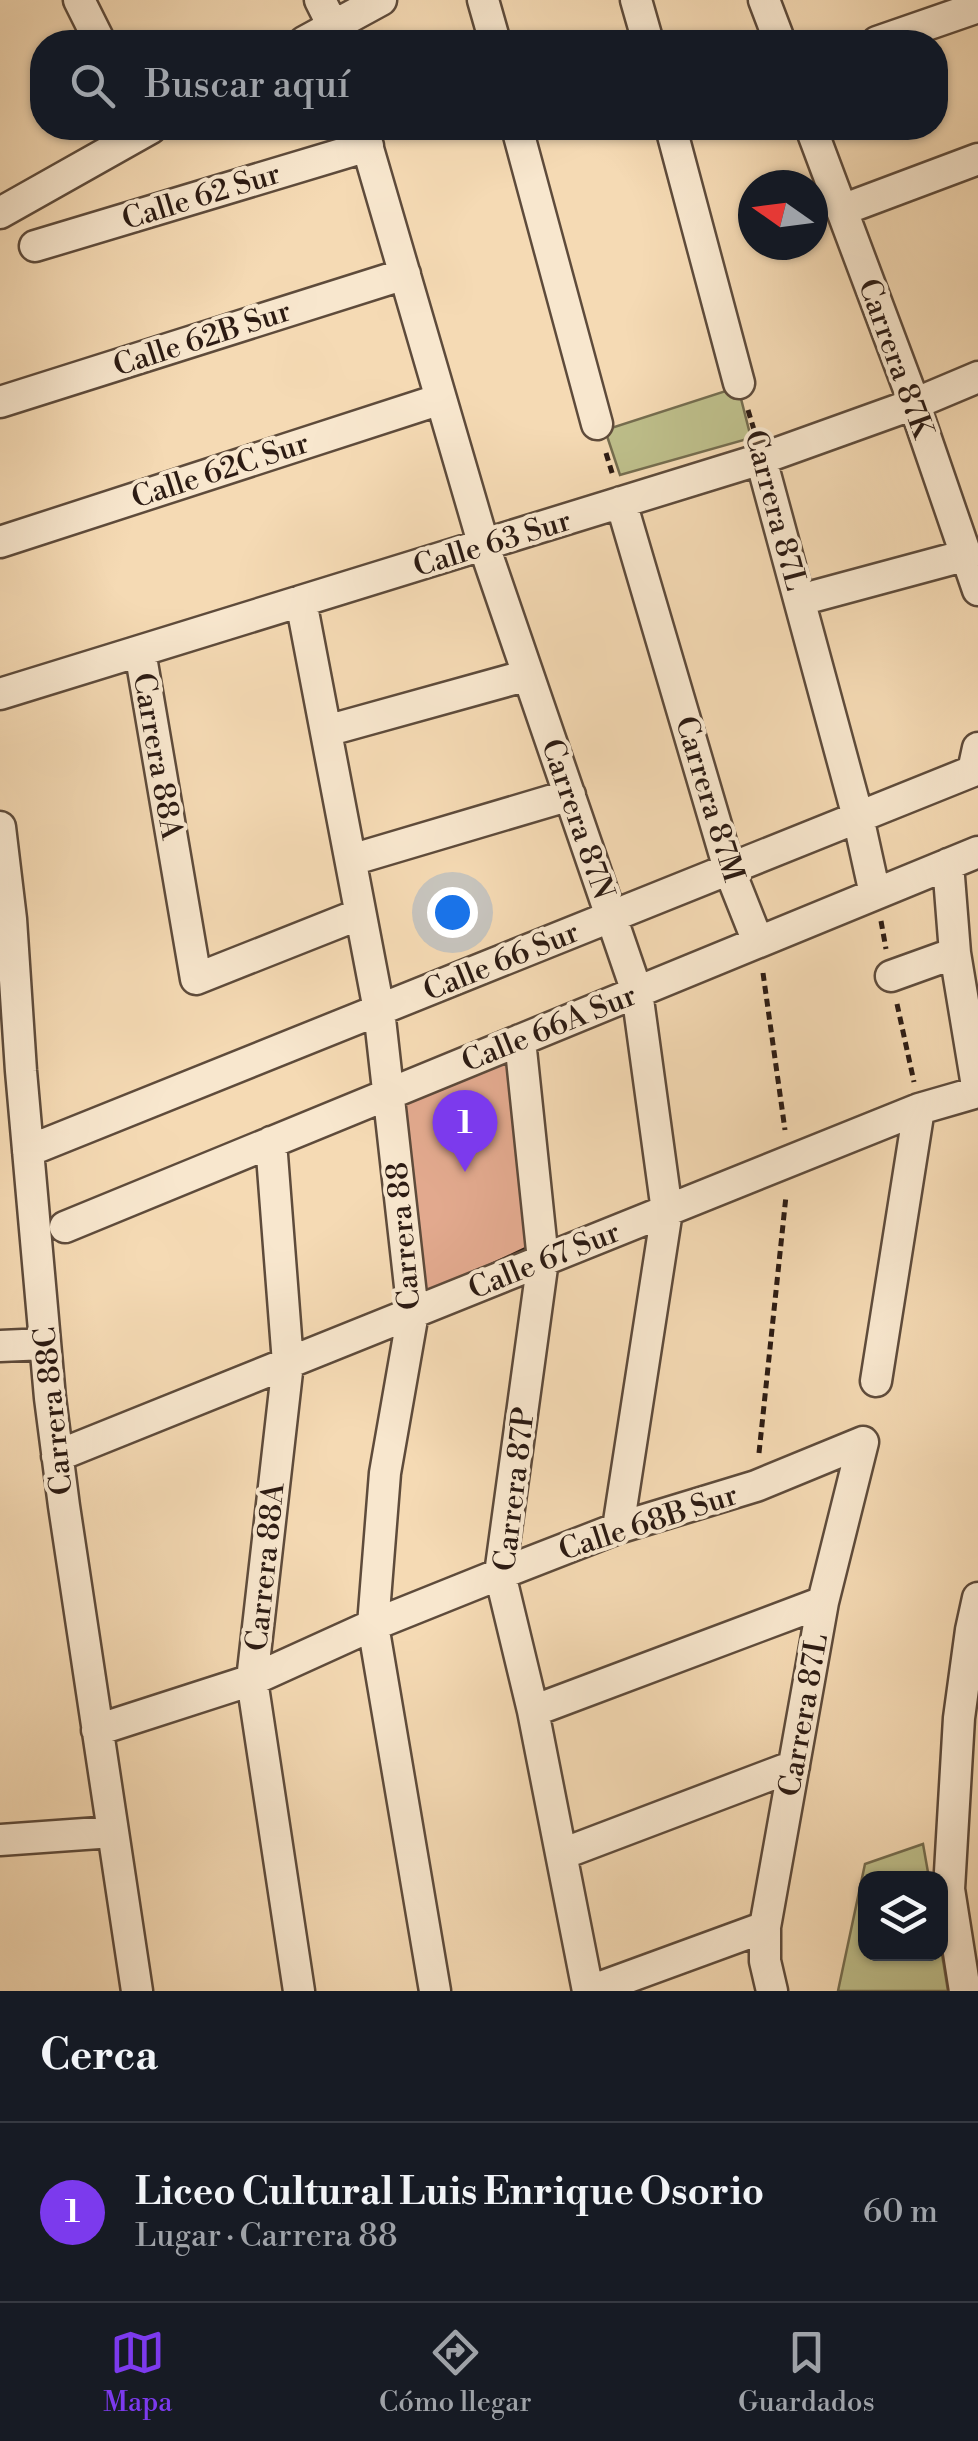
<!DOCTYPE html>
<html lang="es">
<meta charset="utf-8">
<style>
body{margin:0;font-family:"Libre Bodoni",serif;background:#20242c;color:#f1f3f6}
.controls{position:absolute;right:30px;bottom:30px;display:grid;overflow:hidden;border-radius:20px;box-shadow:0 2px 8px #0004}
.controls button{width:90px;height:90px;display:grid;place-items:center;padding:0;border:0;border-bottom:2px solid #363941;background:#171b24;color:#f1f3f6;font:50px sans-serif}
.compass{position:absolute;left:738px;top:170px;width:90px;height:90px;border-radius:50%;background:#171b24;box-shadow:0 2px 8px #0004;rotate:284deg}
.you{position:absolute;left:452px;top:912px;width:35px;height:35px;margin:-25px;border:8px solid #fff;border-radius:50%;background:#1a73e8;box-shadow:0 0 0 15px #1a73e833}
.badge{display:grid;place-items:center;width:65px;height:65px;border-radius:50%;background:#7c3aed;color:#fff;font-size:32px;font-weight:700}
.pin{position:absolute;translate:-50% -82px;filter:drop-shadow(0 2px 5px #0008)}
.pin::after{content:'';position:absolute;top:52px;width:35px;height:30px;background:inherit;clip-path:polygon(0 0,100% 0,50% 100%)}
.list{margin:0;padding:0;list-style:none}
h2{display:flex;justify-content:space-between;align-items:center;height:130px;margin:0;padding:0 40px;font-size:42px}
h2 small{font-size:32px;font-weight:400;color:#9ea1a6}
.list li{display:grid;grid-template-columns:65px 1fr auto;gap:30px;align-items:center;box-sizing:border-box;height:180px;padding:0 40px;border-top:2px solid #363941}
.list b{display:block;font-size:38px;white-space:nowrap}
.list p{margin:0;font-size:32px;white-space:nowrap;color:#9ea1a6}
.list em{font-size:32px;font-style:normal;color:#9ea1a6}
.icon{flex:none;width:55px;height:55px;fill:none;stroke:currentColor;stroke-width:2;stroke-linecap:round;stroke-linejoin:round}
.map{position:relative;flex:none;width:978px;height:1991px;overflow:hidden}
.search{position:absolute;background:#171b24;box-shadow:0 2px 8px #0004;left:30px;right:30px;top:30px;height:110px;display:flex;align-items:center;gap:25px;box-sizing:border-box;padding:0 35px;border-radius:40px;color:#9ea1a6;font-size:38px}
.sheet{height:310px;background:#171b24}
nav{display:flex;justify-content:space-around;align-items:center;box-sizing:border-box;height:140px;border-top:2px solid #363941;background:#171b24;font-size:28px;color:#9ea1a6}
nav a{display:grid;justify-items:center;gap:5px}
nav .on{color:#7c3aed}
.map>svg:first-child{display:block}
.green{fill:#bebf8b;stroke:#756d4f;stroke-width:2.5}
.building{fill:#e3aa8f;stroke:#2c1b13;stroke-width:2.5}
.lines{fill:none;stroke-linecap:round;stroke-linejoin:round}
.minor-casing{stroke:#5e4b3b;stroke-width:35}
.path{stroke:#2c1b13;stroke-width:5;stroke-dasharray:8 5;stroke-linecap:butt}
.minor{stroke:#f8e7ce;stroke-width:30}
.labels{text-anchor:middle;stroke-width:8;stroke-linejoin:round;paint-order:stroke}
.street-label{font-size:30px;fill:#2c1b13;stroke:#f8e7ce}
</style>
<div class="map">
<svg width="978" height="1991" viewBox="0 0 978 1991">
<rect width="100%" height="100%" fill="#f5dab4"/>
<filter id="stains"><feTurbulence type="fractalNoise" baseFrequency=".002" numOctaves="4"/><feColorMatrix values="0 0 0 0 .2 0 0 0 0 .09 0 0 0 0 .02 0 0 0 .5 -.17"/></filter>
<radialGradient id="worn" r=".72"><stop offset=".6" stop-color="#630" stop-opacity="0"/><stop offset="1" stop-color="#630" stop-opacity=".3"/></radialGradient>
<path class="green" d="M738,387L751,438L620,475L605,430Z
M923,1844L929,1878H866V1954H940L941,1948L948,1991H838L865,1864Z"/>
<path class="building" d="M509,1060L528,1247L423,1296L403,1097Z"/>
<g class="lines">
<g class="minor-casing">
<path id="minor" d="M79,0L100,42
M320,0L333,26L338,42
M483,0L495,42
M636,0L648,42
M764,0L780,42
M304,42L381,0
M877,42L978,7
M362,128L484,546L637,992L667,1211L618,1528
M517,128L597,424
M671,128L739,383
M811,128L910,392L978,590
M842,210L978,159
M0,213L151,128
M35,246L368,146
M0,402L405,274
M761,459L858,817L875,894
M621,502L729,869L758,942
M0,542L441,399
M800,600L967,555
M301,601L379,1010L413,1313L385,1473L373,1625L435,1991
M140,651L196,979L360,914
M0,694L761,459L914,404L978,377
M326,731L528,675
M0,827L11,919L21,1071L50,1398L64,1506L137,1991
M351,860L570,795
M948,864L955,953L978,1092
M891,976L955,953
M520,1040L543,1260L500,1574L533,1711L588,1991
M271,1142L288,1363L252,1680L299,1991
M28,1151L973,771L978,748
M65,1227L978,852
M0,1346L45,1344
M876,1381L919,1109
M57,1456L919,1109L978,1092
M533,1711L823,1602
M97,1730L252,1680L373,1625L500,1574L618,1528L756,1486L863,1442
M0,1840L113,1832
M562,1854L794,1766
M590,1991L765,1927
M772,1991L765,1961V1927L823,1602L863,1442
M965,1991L949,1889L959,1718L971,1630L978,1598"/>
</g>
<path class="path" d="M748,410L755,433
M606,453L613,476
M881,921L886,949
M763,973L785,1130
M897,1004L914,1082
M759,1453L786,1196"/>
<use href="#minor" class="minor"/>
</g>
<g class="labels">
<g class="street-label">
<text transform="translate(201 196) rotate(-17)" y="10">Calle 62 Sur</text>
<text transform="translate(202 338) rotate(-18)" y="10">Calle 62B Sur</text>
<text transform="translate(896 358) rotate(70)" y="10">Carrera 87K</text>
<text transform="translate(220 470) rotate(-18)" y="10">Calle 62C Sur</text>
<text transform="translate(776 510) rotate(75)" y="10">Carrera 87L</text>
<text transform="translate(492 543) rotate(-17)" y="10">Calle 63 Sur</text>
<text transform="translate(158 756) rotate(80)" y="10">Carrera 88A</text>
<text transform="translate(710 799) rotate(73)" y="10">Carrera 87M</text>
<text transform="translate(578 819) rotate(71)" y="10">Carrera 87N</text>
<text transform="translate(501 961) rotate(-22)" y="10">Calle 66 Sur</text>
<text transform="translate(549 1028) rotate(-22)" y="10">Calle 66A Sur</text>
<text transform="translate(403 1236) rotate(-95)" y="10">Carrera 88</text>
<text transform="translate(544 1260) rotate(-22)" y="10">Calle 67 Sur</text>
<text transform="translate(53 1411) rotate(-96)" y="10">Carrera 88C</text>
<text transform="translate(514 1489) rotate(-83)" y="10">Carrera 87P</text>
<text transform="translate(648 1522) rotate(-18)" y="10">Calle 68B Sur</text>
<text transform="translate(265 1567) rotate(-84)" y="10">Carrera 88A</text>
<text transform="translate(803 1715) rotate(-80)" y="10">Carrera 87L</text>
</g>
</g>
<rect width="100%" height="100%" filter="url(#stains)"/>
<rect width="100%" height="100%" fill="url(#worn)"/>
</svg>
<div class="controls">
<button><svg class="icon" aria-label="layers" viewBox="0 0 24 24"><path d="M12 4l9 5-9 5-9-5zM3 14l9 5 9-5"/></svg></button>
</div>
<svg class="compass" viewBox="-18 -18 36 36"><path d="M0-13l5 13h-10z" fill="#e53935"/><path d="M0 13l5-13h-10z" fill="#9ea1a6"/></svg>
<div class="you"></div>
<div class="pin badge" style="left:465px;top:1172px">1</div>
<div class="search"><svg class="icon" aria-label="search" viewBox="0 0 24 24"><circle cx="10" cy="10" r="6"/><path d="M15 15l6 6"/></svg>Buscar aquí</div>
</div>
<section class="sheet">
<h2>Cerca<small></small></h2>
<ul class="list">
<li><span class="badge">1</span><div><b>Liceo Cultural Luis Enrique Osorio</b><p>Lugar · Carrera 88</p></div><em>60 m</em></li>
</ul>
</section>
<nav>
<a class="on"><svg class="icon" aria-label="map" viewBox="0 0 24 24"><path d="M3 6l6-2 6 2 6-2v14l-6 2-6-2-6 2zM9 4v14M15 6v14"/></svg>Mapa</a>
<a><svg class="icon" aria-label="directions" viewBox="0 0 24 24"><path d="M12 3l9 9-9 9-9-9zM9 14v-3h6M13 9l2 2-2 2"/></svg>Cómo llegar</a>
<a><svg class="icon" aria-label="saved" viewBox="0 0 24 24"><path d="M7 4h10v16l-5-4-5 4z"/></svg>Guardados</a>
</nav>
